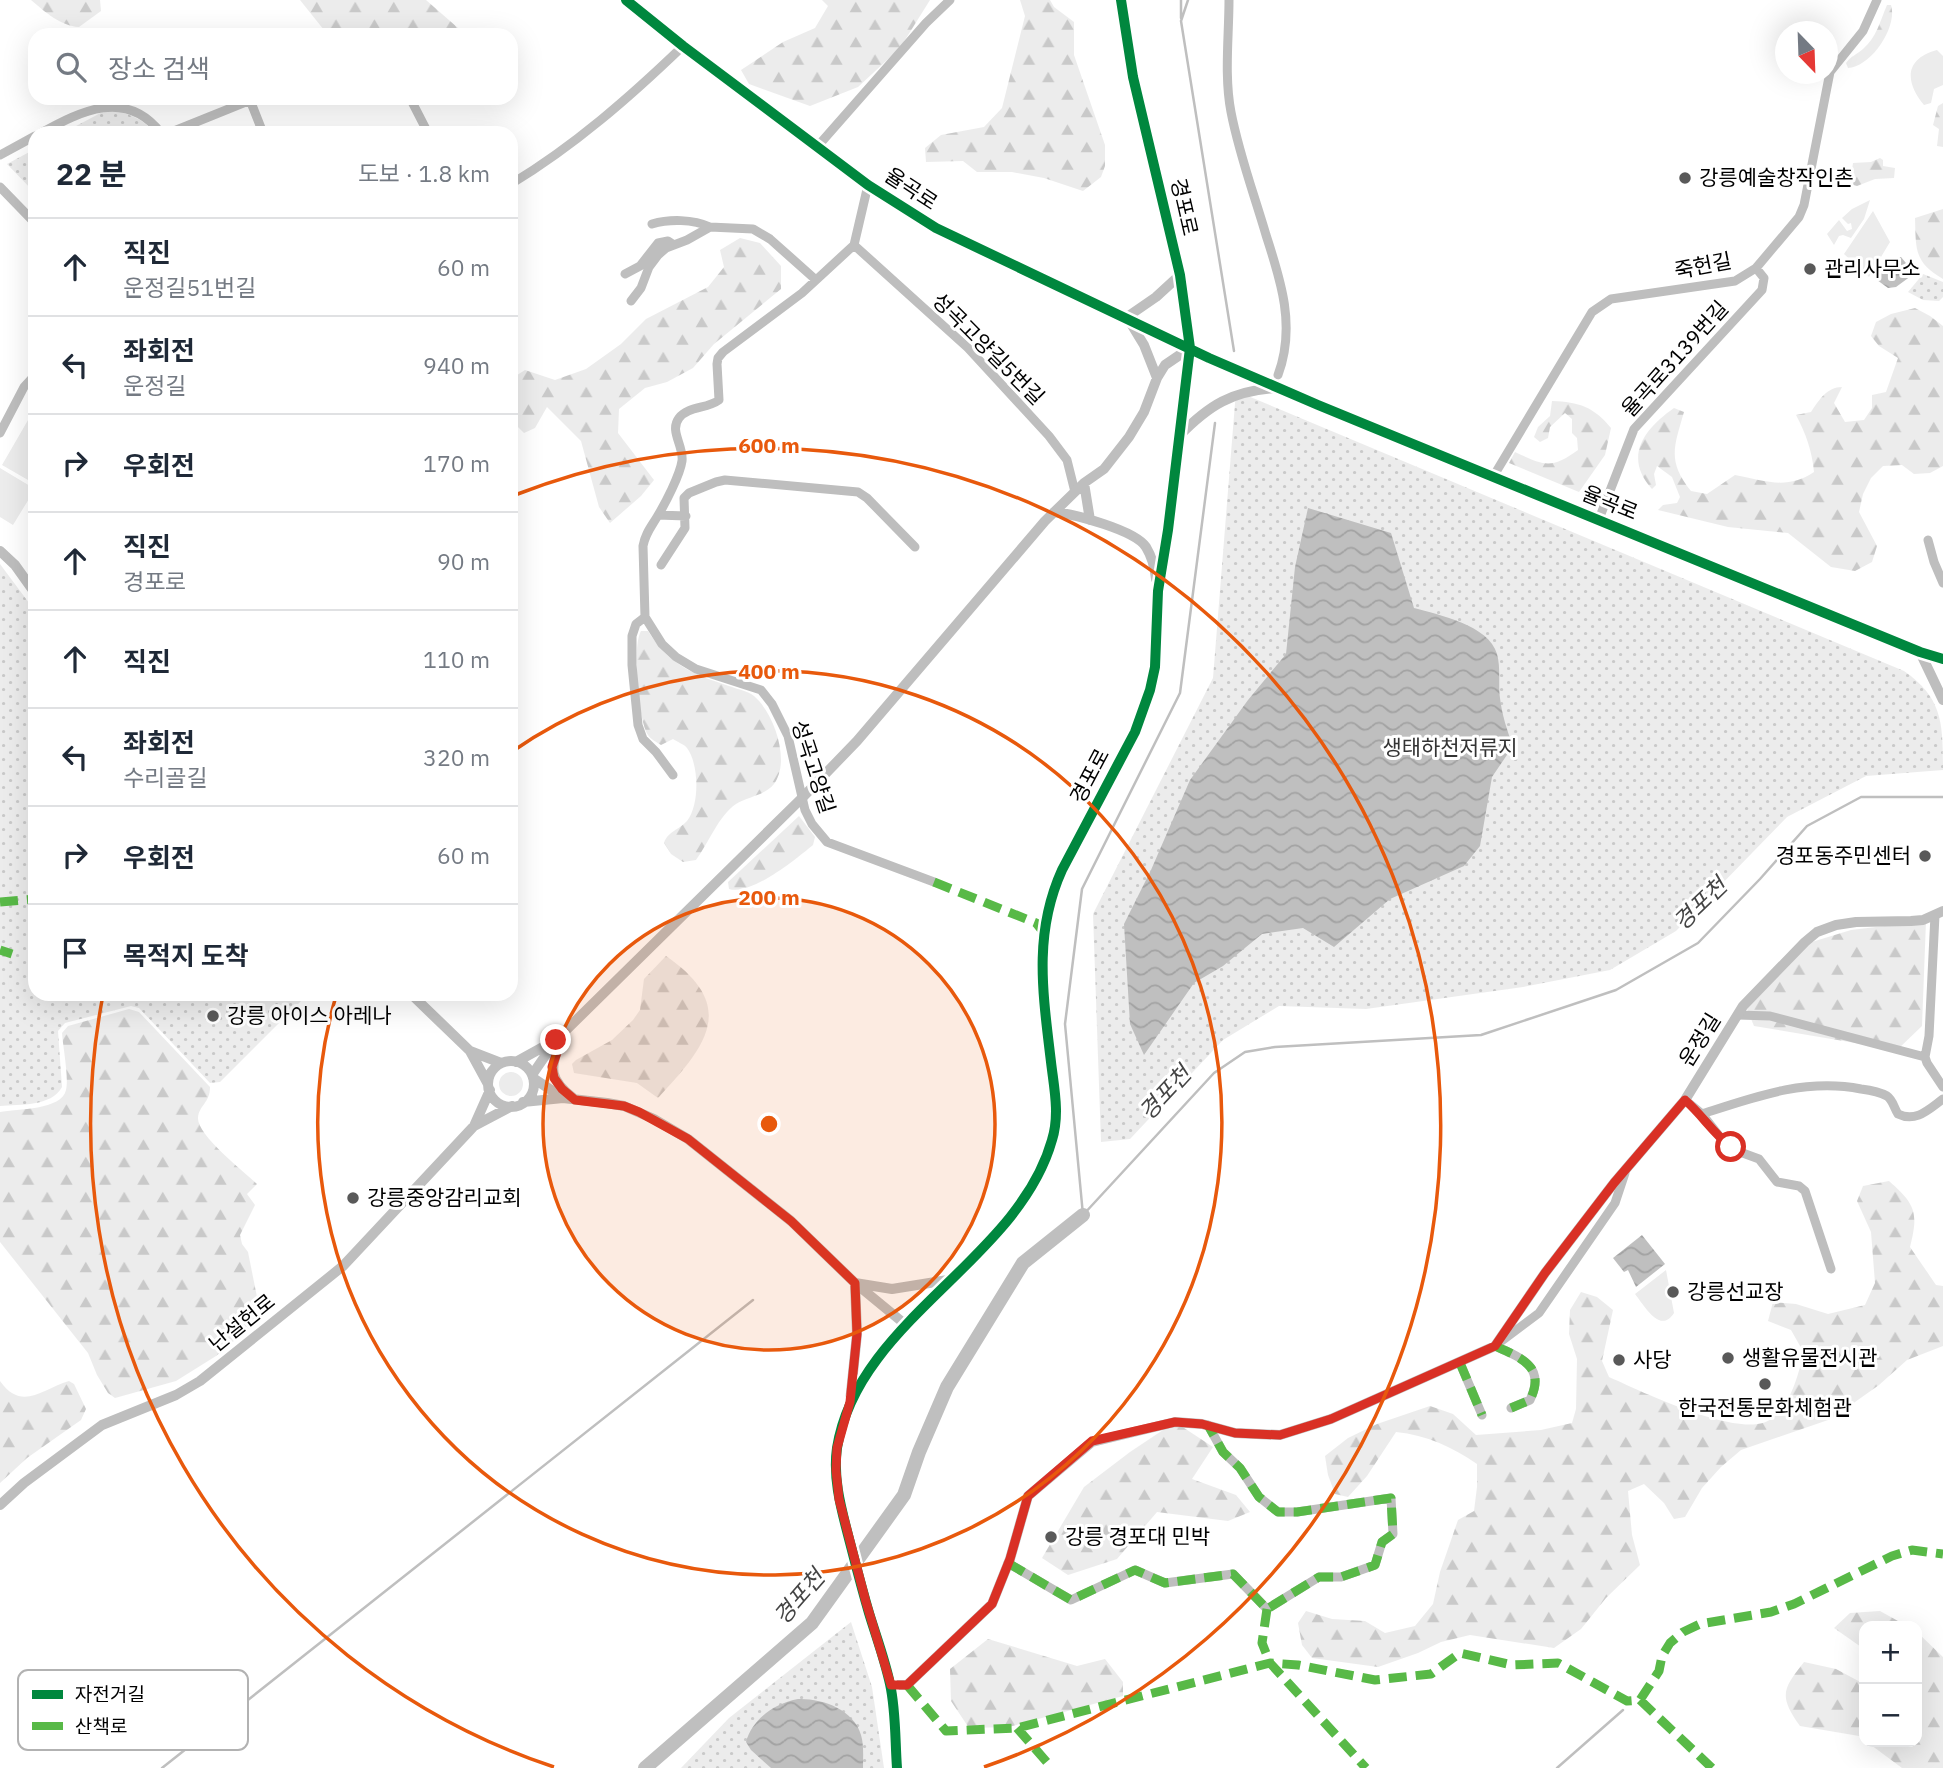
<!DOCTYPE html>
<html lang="ko">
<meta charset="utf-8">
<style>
body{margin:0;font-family:"IBM Plex Sans","Noto Sans KR",sans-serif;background:#f2f2f3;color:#1f2937}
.controls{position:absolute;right:21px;bottom:21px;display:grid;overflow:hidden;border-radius:14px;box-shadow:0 7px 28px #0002}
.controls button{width:63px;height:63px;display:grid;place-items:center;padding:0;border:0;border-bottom:2px solid #e0e1e3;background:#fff;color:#1f2937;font:35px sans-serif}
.compass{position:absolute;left:1775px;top:21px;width:63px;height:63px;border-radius:50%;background:#fff;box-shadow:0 7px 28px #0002;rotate:157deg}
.stop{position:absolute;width:21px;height:21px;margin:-16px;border:5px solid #d93025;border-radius:50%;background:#fff}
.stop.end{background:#d93025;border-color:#fff;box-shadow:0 2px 7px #0008}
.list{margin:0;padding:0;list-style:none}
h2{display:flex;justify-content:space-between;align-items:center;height:91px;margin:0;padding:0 28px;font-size:30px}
h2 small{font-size:23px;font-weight:400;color:#747a83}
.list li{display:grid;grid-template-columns:46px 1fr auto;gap:21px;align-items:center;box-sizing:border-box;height:98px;padding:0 28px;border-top:2px solid #e0e1e3}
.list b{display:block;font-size:26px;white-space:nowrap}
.list p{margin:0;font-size:23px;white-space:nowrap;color:#747a83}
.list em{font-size:23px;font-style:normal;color:#747a83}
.icon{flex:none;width:38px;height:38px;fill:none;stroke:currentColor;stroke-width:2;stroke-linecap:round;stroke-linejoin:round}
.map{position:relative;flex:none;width:1943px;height:1768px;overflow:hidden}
.search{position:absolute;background:#fff;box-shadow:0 7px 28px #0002;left:28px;top:28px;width:490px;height:77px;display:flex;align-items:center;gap:18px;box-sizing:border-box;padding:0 24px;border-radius:21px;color:#747a83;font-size:26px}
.panel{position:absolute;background:#fff;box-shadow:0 7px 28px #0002;left:28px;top:126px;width:490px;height:875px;border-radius:21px}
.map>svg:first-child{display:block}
.grass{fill:#ececec}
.forest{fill:url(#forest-firs)}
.park{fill:url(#park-dots)}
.water{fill:url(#water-waves)}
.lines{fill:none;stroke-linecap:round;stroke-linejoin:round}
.stream{stroke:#bfbfbf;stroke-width:2.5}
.river{stroke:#bfbfbf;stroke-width:14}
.minor{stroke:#bebebe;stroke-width:9}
.tertiary{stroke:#bebebe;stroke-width:10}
.quiet{stroke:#58b947;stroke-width:9;stroke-dasharray:18 9;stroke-linecap:butt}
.cycleway-casing{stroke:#fff;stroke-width:15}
.cycleway{stroke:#00873e;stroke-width:10}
.route{stroke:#d93025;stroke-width:9}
.ring{fill:none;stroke:#e8590c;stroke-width:3.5}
.poi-dot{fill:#595959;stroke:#fff;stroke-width:2.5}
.labels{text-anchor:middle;stroke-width:6;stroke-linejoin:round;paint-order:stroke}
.poi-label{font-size:21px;fill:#000;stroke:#fff;text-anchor:start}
.street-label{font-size:21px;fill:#000;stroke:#fff}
.park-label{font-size:21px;fill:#333;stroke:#fff}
.water-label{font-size:23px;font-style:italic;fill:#444;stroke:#fff}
.key{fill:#fff;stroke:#b2b2b2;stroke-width:2}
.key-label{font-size:19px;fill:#000}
.centre{fill:#e8590c;stroke:#fff;stroke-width:3.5}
.ring-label{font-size:21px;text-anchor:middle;font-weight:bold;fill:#e8590c;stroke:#fff;stroke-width:6;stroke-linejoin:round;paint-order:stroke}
</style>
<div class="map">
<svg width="1943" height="1768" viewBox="0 0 1943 1768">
<defs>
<pattern id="forest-firs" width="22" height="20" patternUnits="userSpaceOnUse" patternTransform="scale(1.75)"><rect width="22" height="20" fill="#ececec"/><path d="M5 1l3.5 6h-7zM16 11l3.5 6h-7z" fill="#c9c9c9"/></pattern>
<pattern id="park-dots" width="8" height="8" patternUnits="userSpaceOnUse" patternTransform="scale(1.75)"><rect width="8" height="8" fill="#ececec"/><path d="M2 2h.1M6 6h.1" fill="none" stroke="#c9c9c9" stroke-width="1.8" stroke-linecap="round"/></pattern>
<pattern id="water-waves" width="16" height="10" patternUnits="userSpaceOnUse" patternTransform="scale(1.75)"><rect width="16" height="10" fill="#bfbfbf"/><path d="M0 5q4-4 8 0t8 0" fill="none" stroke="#a2a2a2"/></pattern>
</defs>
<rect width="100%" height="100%" fill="#fff"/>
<path class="grass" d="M1937,50L1943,56V85L1934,89L1931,103L1924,105C1905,82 1904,59 1937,50Z
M1870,200L1864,219L1851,238L1843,235L1839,236L1834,245L1827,234L1839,220L1847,231L1852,229L1851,223L1848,224L1842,218L1852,209Z
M1873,211L1890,242L1869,277L1844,254Z
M35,408V484L2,465Z
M0,468L35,489L13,525L0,517Z
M499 1084a12 12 0 1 1 24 0a12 12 0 1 1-24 0Z
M1666,1270L1674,1313C1660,1335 1644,1305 1635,1294Z"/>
<path class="forest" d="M31,0H100L101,11L79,27C61,26 45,12 31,0Z
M300,0H426L466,35H328Z
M822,0H930L900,48L858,87L810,106L749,84L741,70L783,42L815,28L828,6Z
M1020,0H1050L1054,7L1074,22V55L1105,145V166L1101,177L1083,191L1044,178L1012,172H977L963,161L926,162L925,148L941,135L984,127L1002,108L1025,16Z
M1887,5H1891C1898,27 1871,67 1848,68L1846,63C1851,56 1856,55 1863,49C1877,37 1880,21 1887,5Z
M1943,103V147L1937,146L1939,129L1933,125L1938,106Z
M1880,158L1883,160V166L1895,168L1894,178L1875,179L1857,186L1850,184L1853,163L1871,162Z
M1943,209V279C1914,262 1916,250 1915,218Z
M740,238L760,243L781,266V289L714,344L693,368L667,382L645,388L619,409L618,433L654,480L641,496L610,523L599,507L581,441L547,407L535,428L524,433L511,420V379L525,370L555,380L586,369L621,344L646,319L708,287L724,267L720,250Z
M1915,308L1930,316L1943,326V466L1930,473L1914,474L1902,465L1883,466L1871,478L1863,494L1859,512L1877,546L1872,562L1855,571L1831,567L1788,533L1728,527L1658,510L1663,505L1677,503L1680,497L1672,477L1657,466L1654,474L1656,485L1652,489C1623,457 1644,429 1674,408L1684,412C1674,447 1667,461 1691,491L1707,494L1735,475C1765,481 1788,490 1814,472C1812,451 1806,434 1796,415L1811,412C1819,400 1827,387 1842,387L1834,403L1845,422L1864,420L1872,408V395L1886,392L1898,358L1879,346L1871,336L1876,322L1891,314Z
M1552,401C1579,402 1594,407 1611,428L1605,455L1579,492L1509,463L1515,452C1543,465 1551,470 1578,450L1577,438L1572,433V419L1565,413L1550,427L1548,438L1540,442L1534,437L1538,427L1550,416Z
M641,631H648C669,665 693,674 729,686C737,689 748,691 754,696C774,713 791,761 774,784C764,796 749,796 736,804C719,815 708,844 696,860L683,862L671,854L664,843C668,831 679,830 687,821C700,805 699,764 687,748C684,744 677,742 673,739L661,745C657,742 651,740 648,735C638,721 632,645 641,631Z
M799,816L815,837L813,845C796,859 751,896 729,889L728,882Z
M1926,921L1922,1026L1897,1050L1754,1026L1747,1009L1802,945L1851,930Z
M666,956C740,1007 705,1047 658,1098L637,1083L574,1073L572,1064L576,1060L612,1040L633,1020L640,1010L644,979Z
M129,1009L139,1012L210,1087C210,1103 199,1105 198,1118C197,1135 243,1171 257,1184L247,1194L255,1205L240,1235L242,1244L248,1252L259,1307L253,1325L216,1356L176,1381L115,1398L108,1393L97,1375L88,1353L0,1242V1112C17,1109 62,1110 66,1090C69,1078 63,1047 62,1033L68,1026Z
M1889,1181C1915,1204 1919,1212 1910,1247L1936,1285L1943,1286V1346L1907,1360L1879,1385L1831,1419L1741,1450L1721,1467L1702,1488L1685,1517L1674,1519L1664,1503L1644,1484L1628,1491L1632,1535L1640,1565L1606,1598L1581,1629L1554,1648L1470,1635L1441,1642L1418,1653L1378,1667L1312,1658L1302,1645L1298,1623L1306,1611L1332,1619L1365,1621L1385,1633L1415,1626L1433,1604L1440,1572L1458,1520L1474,1511L1477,1487V1464C1452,1447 1427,1435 1396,1432L1367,1476L1348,1497L1335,1494L1328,1475L1325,1456L1348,1438L1377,1424L1430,1406L1453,1414L1476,1435L1541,1430L1572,1423L1576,1409L1577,1359L1569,1334L1570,1310L1581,1292L1597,1297L1613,1310L1602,1361L1609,1377C1641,1391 1742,1441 1771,1419C1792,1403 1797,1377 1804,1353L1791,1330L1768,1321L1773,1302L1796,1304L1828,1314L1865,1305L1875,1283L1871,1232L1857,1201L1863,1186Z
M0,1381C22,1412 42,1389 69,1381L74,1384L86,1409L81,1420L27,1458L0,1483Z
M1175,1422L1213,1447L1192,1479L1236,1495L1250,1512L1228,1521L1157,1512L1117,1559L1068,1575L1042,1558L1084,1487L1130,1452Z
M1880,1611L1907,1626H1864V1649L1834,1628L1850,1613Z
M1917,1632L1943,1657V1768H1902L1867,1742H1917Z
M988,1639L1077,1666L1105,1659L1123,1682V1696L1009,1727L969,1728L951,1701L950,1669Z
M1804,1662L1836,1669L1864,1684V1740L1859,1736L1800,1726C1779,1696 1782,1690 1804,1662Z"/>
<path class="park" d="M108,109C128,113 142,118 155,133H63Z
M35,149V193L7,164Z
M1923,274L1943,282V297L1939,301L1923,300L1908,292Z
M1236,391L1904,671C1943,698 1943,724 1943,770L1866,776L1787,817L1676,931L1610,970L1523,987L1366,1009L1279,1006L1223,1040L1130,1139L1101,1142L1093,914L1213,678Z
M0,564L35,611V994H308L220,1082L210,1083L139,1008L131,1006L65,1023L58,1031L62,1087C51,1107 20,1104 0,1106Z
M851,1622L872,1687L884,1768H681L729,1718Z"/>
<path class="water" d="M1894,257H1901L1910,268L1911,276L1896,287L1888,288L1877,280V274Z
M1308,508L1391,533L1414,608C1439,615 1489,625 1497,654C1501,668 1498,685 1500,698C1502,715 1507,730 1513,746L1492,777L1480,846L1464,866L1390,899L1334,947L1303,928L1262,934L1223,966L1194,983L1144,1055L1130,1024L1124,924L1151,870L1190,780L1248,700L1286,654L1295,567Z
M1642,1235L1665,1264L1636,1287L1628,1270L1624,1272L1613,1258Z
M798,1699C821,1698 854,1709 861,1735C864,1745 863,1757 863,1768H771L751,1750L746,1742C752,1719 775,1703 798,1699Z"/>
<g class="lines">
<path class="stream" d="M1188,0L1181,21L1234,351
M1181,18V0
M1083,1215L1214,1073L1245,1052L1275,1047L1481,1035L1616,990L1698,943L1760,879L1807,826L1861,797H1943
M1083,1215L1065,1024L1082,889L1180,693L1215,423
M162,1768L753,1300
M1557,1768L1623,1710"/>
<path class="river" d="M645,1768L812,1623L904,1495L919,1452L947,1387L1023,1263L1083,1215"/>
<path class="minor" d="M1229,0C1229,36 1224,76 1231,112C1239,154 1254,194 1266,235C1281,281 1296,327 1278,375
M410,98L428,133
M250,100L263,133
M41,133C81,111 126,88 161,133
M169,133L256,98
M817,147L926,23L950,0
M0,155L35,136
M511,184C574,146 630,97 683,46
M0,187L35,223
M652,224C669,219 693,219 710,227
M854,245L968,348L1049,436L1067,460L1075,492
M625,274L640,266L658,243L668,241L674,245
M631,301L641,288L649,267L658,255L666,248L687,240L710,227L753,229L770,239L816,280
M0,433L24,387L35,375
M1493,477L1592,312L1611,299L1735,281L1756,268L1799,217L1804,205L1830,72L1863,31L1877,0
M658,515L686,516
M1599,519L1634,429L1762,290L1764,278L1756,268
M1928,540L1934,562L1943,583
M661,565L685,528L684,498L689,493L716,482L725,480L858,492L867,498L915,547
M645,617L662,644L676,657L696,669L761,690L772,704L788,736L805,810L812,824L827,842L934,882
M673,775L656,752L643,739L638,725L632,665V636L636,624L645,617L643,546C645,534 651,527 657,517C665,504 680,475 682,461C684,446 669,431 679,418C688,406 707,409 719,400L717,364L718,358L723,352L802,293L854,245L868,185
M1935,915L1929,1036L1925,1057L1927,1063L1943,1087
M1738,1015L1770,1016L1925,1057
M1685,1100L1702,1114L1724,1142L1740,1152L1759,1159L1777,1182L1799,1186L1805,1191L1831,1269
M1702,1114C1754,1097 1805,1078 1861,1089C1869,1090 1880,1092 1887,1096C1893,1100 1894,1108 1898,1114C1916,1123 1929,1109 1943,1099
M1460,1363L1482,1415
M1511,1408L1530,1400C1546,1367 1522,1358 1495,1346L1539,1313L1615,1203L1625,1173
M1008,1563L1071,1600L1135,1570L1165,1583L1233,1574L1267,1609L1319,1577H1341L1375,1565L1382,1542L1393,1534L1391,1498L1297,1512H1278L1259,1497L1240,1468L1223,1452L1208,1425"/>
<path class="tertiary" d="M626,0L683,46L868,185L936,228L1209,358L1318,405L1920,652L1943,659
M1157,378L1144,345L1127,317L1156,297L1180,275
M1179,436C1209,405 1232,391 1276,388
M1084,483L1090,520
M1054,512C1074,514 1135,530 1146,547C1152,557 1155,568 1156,579
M0,551L15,565L35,593
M1920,652L1943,700
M411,994L470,1051L488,1084
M560,1043C549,1069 550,1080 573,1098
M470,1051L501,1063
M488 1084a23 23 0 1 1 46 0a23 23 0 1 1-46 0Z
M516,1062L554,1041
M532,1075L556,1040L801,799L857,741L1045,521L1084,483L1104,469L1129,437L1144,412L1157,378L1165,365L1190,348
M533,1078L563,1098
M523,1102L563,1098L607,1103L624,1106L654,1119L688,1139L791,1221L855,1283L906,1325
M474,1126L512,1106
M850,1402L857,1334L855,1283L892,1289L948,1280
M0,1505L24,1483L102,1425L176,1395L200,1381L343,1266L474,1126L490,1090
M891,1685H907L992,1604L1010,1559L1028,1496L1092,1442L1175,1422L1202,1424L1235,1433L1280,1435L1331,1419L1495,1346L1545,1273L1614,1183L1685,1100L1743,1006L1805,942L1817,932L1836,925L1856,922L1911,921L1923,920L1943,911
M897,1768C895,1741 896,1711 890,1684C885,1660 876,1636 869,1613C861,1586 854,1558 847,1531C840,1504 833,1476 837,1448C857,1320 1018,1261 1052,1140C1060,1114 1054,1088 1051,1062C1043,994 1033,934 1062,870L1135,732L1150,690L1155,667L1158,591L1168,530L1190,348L1180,275L1133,77L1121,0"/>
<path class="quiet" d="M934,882L1036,923L1044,933
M0,902L35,899
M0,950L12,954
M1495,1346C1522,1358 1546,1367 1530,1400L1511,1408
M1460,1363L1482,1415
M1008,1563L1071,1600L1135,1570L1165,1583L1233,1574L1267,1609L1319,1577H1341L1375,1565L1382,1542L1393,1534L1391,1498L1297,1512H1278L1259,1497L1240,1468L1223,1452L1208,1425
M1267,1609L1262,1643L1270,1663L1366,1768
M907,1685L946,1731L1017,1728L1270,1663L1298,1665L1375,1680L1431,1674L1460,1653L1512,1665L1558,1663L1627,1701L1640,1700L1659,1671L1662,1656L1670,1643L1683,1632L1700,1624L1771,1612L1794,1604L1892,1556L1912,1550L1943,1554
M1640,1700C1664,1723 1688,1745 1712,1768
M1017,1728L1052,1768"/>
<g class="cycleway-casing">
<path id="cycleway" d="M626,0L683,46L868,185L936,228L1209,358L1318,405L1920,652L1943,659
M897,1768C895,1741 896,1711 890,1684C885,1660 876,1636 869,1613C861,1586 854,1558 847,1531C840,1504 833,1476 837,1448C857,1320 1018,1261 1052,1140C1060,1114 1054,1088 1051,1062C1043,994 1033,934 1062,870L1135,732L1150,690L1155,667L1158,591L1168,530L1190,348L1180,275L1133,77L1121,0"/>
</g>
<use href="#cycleway" class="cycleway"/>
</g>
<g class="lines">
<path class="route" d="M556,1040L564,1032L552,1067L554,1078L562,1089L575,1100L624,1106L639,1112L688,1139L791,1221L855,1283L857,1334L850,1402L837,1448L836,1470L839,1499L866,1602L891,1685H907L992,1604L1010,1559L1028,1496L1092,1441L1175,1422L1202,1424L1235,1433L1280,1435L1331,1419L1495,1346L1545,1273L1614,1183L1685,1100C1702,1115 1714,1134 1731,1147"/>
</g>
<circle cx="769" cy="1124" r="226" fill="#e8590c" fill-opacity=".12"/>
<g class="ring">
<circle cx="769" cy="1124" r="226"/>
<path d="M513 751A452 452 0 1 1 336 996"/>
<path d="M554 1767A678 678 0 0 1 103 995M515 495A678 678 0 1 1 984 1767"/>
</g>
<g class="poi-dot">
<circle cx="1685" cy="178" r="7"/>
<circle cx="1810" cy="269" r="7"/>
<circle cx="1925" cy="856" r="7"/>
<circle cx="213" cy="1016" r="7"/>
<circle cx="353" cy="1198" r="7"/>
<circle cx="1673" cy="1292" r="7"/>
<circle cx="1728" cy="1358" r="7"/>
<circle cx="1619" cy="1360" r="7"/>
<circle cx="1765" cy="1384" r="7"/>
<circle cx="1051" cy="1537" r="7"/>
</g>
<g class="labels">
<g class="poi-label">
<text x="1699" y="185">강릉예술창작인촌</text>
<text x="1824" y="276">관리사무소</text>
<text x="1911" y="863" text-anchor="end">경포동주민센터</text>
<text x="227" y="1023">강릉 아이스 아레나</text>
<text x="367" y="1205">강릉중앙감리교회</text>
<text x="1687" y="1299">강릉선교장</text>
<text x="1742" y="1365">생활유물전시관</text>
<text x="1633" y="1367">사당</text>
<text x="1765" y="1415" text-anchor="middle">한국전통문화체험관</text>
<text x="1065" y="1544">강릉 경포대 민박</text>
</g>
<g class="street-label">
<text transform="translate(911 189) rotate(33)" y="7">율곡로</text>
<text transform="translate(1184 207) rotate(77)" y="7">경포로</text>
<text transform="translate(1703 266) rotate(-11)" y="7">죽헌길</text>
<text transform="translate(988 349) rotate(45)" y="7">성곡고양길5번길</text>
<text transform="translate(1675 359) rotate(-48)" y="7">율곡로3139번길</text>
<text transform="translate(1610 503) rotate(22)" y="7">율곡로</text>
<text transform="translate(813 767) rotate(72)" y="7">성곡고양길</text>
<text transform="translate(1090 776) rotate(-62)" y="7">경포로</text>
<text transform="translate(1700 1040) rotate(-58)" y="7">운정길</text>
<text transform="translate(242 1323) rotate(-39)" y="7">난설헌로</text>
</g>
<g class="park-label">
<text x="1450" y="755">생태하천저류지</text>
</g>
<g class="water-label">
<text transform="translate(1700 904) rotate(-44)" y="8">경포천</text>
<text transform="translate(1165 1093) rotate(-47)" y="8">경포천</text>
<text transform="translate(799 1597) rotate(-49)" y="8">경포천</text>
</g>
</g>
<rect x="18" y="1670" width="230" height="80" rx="10" class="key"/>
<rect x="32" y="1690" width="31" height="9" fill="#00873e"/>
<rect x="32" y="1722" width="31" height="8" fill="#58b947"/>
<g class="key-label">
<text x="75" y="1701">자전거길</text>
<text x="75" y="1733">산책로</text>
</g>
<circle cx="769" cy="1124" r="10" class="centre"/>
<g class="ring-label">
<text x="769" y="453">600 m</text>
<text x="769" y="679">400 m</text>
<text x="769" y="905">200 m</text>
</g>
</svg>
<div class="controls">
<button>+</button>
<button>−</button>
</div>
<svg class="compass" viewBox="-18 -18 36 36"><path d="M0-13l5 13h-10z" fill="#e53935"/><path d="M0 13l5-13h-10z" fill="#747a83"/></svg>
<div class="stop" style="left:1731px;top:1147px"></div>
<div class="stop end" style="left:556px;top:1040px"></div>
<div class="search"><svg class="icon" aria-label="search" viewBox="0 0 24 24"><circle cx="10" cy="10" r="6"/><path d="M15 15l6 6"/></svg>장소 검색</div>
<section class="panel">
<h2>22 분<small>도보 · 1.8 km</small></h2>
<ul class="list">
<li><svg class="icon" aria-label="ahead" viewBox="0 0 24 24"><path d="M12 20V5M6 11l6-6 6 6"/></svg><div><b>직진</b><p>운정길51번길</p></div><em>60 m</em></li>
<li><svg class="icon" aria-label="left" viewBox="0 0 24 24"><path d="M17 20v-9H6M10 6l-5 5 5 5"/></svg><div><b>좌회전</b><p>운정길</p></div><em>940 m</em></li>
<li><svg class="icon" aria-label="right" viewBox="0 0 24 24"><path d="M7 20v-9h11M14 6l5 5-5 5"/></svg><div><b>우회전</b></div><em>170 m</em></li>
<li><svg class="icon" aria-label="ahead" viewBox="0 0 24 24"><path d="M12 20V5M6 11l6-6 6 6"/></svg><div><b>직진</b><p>경포로</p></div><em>90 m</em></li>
<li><svg class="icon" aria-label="ahead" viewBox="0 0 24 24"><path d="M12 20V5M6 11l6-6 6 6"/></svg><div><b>직진</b></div><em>110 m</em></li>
<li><svg class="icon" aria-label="left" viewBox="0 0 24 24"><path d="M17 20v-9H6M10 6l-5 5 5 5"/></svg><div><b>좌회전</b><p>수리골길</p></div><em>320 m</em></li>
<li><svg class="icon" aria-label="right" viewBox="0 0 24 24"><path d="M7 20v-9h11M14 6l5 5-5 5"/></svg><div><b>우회전</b></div><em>60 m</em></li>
<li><svg class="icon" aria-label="arrive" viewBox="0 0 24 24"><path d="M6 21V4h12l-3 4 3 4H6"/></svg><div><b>목적지 도착</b></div></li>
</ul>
</section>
</div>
